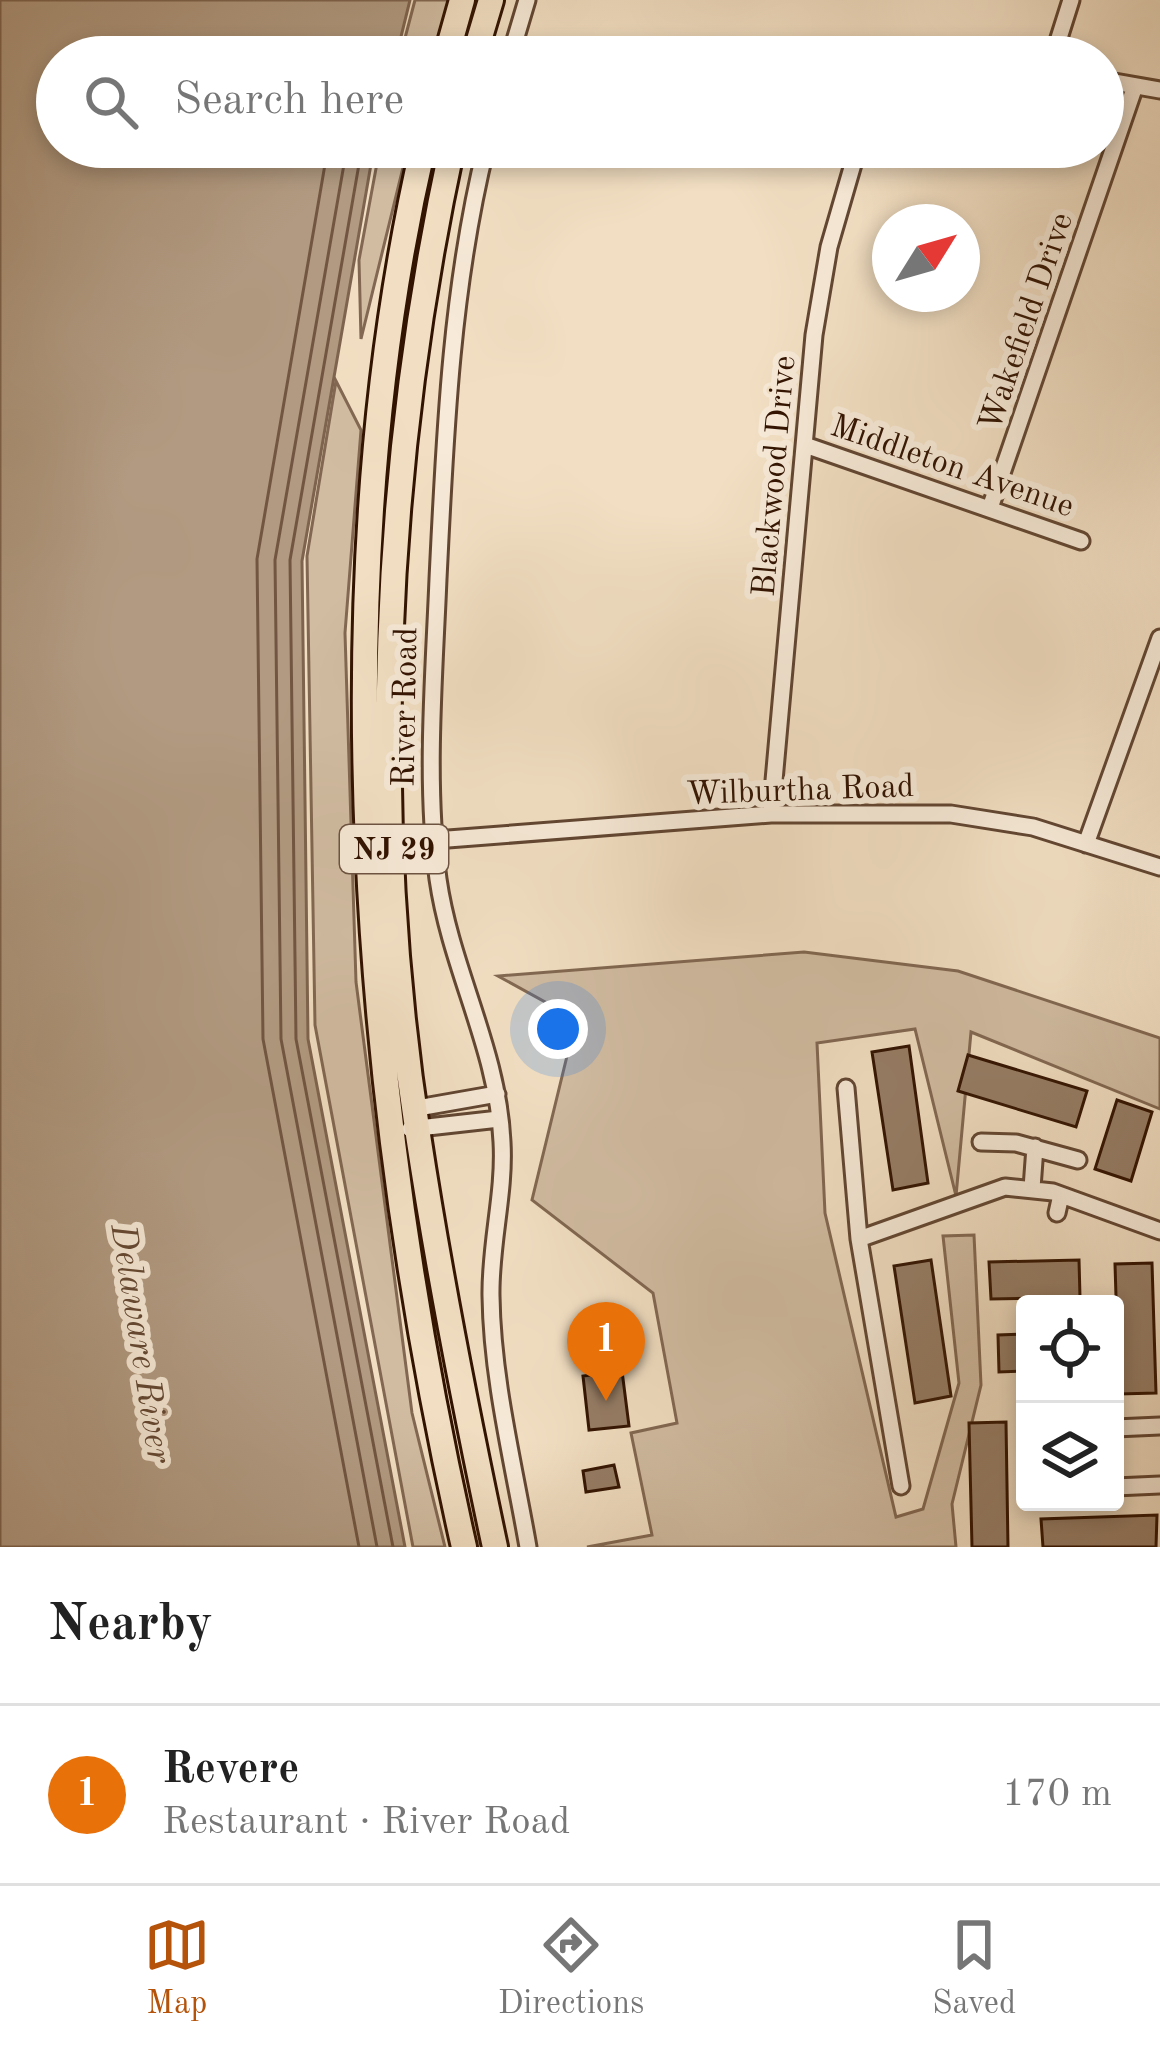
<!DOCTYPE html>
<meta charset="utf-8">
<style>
body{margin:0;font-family:"Old Standard TT",serif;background:#f6f6f6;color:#222}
.controls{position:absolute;right:36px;bottom:36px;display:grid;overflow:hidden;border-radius:12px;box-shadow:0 6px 18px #0003}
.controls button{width:108px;height:108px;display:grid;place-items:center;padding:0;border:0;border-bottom:3px solid #e0e0e0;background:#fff;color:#222;font:60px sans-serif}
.compass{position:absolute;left:872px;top:204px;width:108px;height:108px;border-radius:50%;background:#fff;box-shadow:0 6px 18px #0003;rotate:53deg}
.you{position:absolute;left:558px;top:1029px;width:42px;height:42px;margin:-30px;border:9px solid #fff;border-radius:50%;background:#1a73e8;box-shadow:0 0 0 18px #1a73e833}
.badge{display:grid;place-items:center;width:78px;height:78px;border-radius:50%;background:#b45309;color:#fff;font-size:39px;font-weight:700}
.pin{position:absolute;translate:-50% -99px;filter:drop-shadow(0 3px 6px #0008)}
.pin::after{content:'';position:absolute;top:63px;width:42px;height:36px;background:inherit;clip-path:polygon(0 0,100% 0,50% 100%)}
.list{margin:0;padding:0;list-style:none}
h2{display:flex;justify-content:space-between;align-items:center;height:156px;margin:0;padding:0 48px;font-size:51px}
h2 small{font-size:39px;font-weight:400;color:#767676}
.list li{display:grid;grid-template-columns:78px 1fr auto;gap:36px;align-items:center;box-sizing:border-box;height:180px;padding:0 48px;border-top:3px solid #e0e0e0}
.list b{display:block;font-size:45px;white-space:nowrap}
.list p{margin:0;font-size:39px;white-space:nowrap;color:#767676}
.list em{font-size:39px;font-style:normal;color:#767676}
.icon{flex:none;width:66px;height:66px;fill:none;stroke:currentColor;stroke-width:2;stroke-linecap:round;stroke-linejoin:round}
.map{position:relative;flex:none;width:1160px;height:1547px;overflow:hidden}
.search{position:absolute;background:#fff;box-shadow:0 6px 18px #0003;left:36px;right:36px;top:36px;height:132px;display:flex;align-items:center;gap:30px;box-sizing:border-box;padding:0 42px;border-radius:66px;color:#767676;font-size:45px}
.sheet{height:336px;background:#fff}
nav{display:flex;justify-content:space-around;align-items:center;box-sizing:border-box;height:168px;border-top:3px solid #e0e0e0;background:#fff;font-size:33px;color:#767676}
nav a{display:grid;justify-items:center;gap:6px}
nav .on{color:#b45309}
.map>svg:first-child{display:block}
.green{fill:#d1bca2;stroke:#826852;stroke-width:3}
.water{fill:#b19a81;stroke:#7e644e;stroke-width:3}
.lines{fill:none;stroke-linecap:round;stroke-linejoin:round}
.shore{stroke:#725641;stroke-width:3}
.building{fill:#967d66;stroke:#321301;stroke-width:3}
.minor-casing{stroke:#624632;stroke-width:21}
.highway-casing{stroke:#321301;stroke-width:30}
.minor{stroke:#f7ead8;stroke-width:15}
.highway{stroke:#f2dfc3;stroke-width:24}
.labels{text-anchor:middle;stroke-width:12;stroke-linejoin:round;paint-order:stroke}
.shield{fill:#f7ead8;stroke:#6d5442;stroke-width:3}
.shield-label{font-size:30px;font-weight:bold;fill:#321301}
.street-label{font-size:33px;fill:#321301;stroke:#f7ead8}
.water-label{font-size:36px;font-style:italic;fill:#654934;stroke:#f7ead8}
</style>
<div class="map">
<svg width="1160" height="1547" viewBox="0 0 1160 1547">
<rect width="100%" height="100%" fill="#f2dfc3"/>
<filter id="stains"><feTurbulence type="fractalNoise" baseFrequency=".00167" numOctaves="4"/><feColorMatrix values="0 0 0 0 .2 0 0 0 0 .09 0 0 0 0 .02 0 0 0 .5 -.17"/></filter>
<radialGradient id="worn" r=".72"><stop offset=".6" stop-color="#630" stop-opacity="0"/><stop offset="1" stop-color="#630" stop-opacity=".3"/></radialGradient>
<path class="green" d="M415,0H451L433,57H400Z
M380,147H408L361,339L359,260Z
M336,381L361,430L345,633L356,982L412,1413L445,1547H413L315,1025L307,556Z
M804,952L958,971L1160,1038V1109L971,1032L956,1196L915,1029L817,1043L825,1213L896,1517L923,1509L959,1383L943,1236L974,1235L981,1385L952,1504L956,1547H587L652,1535L631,1433L677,1423L653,1293L532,1200L576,1019L498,976Z"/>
<path class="water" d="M0,0H410L396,57H57V147H374L302,561L308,1039L405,1547H0Z"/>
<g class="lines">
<path class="shore" d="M328,147L257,559L263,1039L359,1547
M347,147L275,560L281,1039L377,1547
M362,147L290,560L296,1039L393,1547"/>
</g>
<path class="building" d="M909,1046L928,1183L893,1190L872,1052Z
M968,1055L1087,1091L1076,1127L958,1091Z
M1117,1100L1152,1112L1131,1181L1095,1169Z
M931,1260L951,1396L915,1403L894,1266Z
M1079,1260L1080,1297L991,1299L989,1262Z
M1152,1263L1156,1393L1119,1394L1115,1264Z
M1025,1334V1371L999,1372L998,1335Z
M622,1371L629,1426L589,1430L583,1376Z
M1006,1422L1008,1547H972L969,1423Z
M614,1465L619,1487L586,1492L583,1471Z
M1157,1515L1156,1547H1043L1041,1519Z"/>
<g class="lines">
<g class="minor-casing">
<path id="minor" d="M510,57L527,0
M898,57L913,51L960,57
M1053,57L1071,0
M1103,80L1160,90
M486,147C451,289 445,434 438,579C434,677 425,782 438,879C451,970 498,1049 502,1142C505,1193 490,1244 491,1296C492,1379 514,1466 528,1547
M805,445L1081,541
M990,508L1135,86
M771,814L814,335L829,247L858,147
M435,840L771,814H951L1033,827L1160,867
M1086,844L1160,638
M846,1088L859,1239L901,1486
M412,1109L497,1094
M410,1129L499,1119
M981,1142L1016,1143L1078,1160
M1032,1188L1035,1147
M1057,1213L1061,1195
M859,1239L1005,1187L1053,1192L1160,1231
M1115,1428L1160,1426
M1115,1487L1160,1485"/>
</g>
<g class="highway-casing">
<path id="highway" d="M446,57L462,0
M474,57L491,0
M423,147C321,588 365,1109 464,1547
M452,147C383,466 368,812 418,1135C439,1273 466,1411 495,1547"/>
</g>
<use href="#minor" class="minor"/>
<use href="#highway" class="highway"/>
</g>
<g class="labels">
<rect class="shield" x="340" y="825" width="108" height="48" rx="9"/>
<g class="shield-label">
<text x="394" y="859">NJ 29</text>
</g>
<g class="street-label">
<text transform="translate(1024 321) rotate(-71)" y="12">Wakefield Drive</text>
<text transform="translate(953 464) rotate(19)" y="12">Middleton Avenue</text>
<text transform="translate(772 476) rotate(-85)" y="12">Blackwood Drive</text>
<text transform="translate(403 707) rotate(-89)" y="12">River Road</text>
<text transform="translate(800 788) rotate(-2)" y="12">Wilburtha Road</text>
</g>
<g class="water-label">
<text transform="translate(143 1343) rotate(81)" y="13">Delaware River</text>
</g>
</g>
<rect width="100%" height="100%" filter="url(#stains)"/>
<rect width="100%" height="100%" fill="url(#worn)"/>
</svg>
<div class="controls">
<button><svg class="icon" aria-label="locate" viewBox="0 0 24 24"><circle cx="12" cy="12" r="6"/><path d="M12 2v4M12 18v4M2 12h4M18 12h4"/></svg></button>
<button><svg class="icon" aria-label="layers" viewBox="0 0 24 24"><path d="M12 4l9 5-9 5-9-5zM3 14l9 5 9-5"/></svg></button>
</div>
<svg class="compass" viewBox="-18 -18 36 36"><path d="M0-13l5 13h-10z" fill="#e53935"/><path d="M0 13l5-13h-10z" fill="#767676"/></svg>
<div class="you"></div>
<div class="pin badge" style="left:606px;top:1401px;background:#e8710a">1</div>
<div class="search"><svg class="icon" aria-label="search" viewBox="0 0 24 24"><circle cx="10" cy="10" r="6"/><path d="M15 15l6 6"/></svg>Search here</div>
</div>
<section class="sheet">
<h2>Nearby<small></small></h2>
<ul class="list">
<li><span class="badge" style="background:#e8710a">1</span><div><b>Revere</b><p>Restaurant · River Road</p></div><em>170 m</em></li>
</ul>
</section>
<nav>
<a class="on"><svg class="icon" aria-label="map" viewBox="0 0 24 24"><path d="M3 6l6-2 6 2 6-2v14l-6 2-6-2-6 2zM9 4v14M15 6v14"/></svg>Map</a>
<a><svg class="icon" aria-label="directions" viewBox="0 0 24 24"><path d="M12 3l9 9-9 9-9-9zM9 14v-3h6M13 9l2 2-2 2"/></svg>Directions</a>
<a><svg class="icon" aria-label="saved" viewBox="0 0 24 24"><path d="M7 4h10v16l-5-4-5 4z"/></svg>Saved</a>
</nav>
